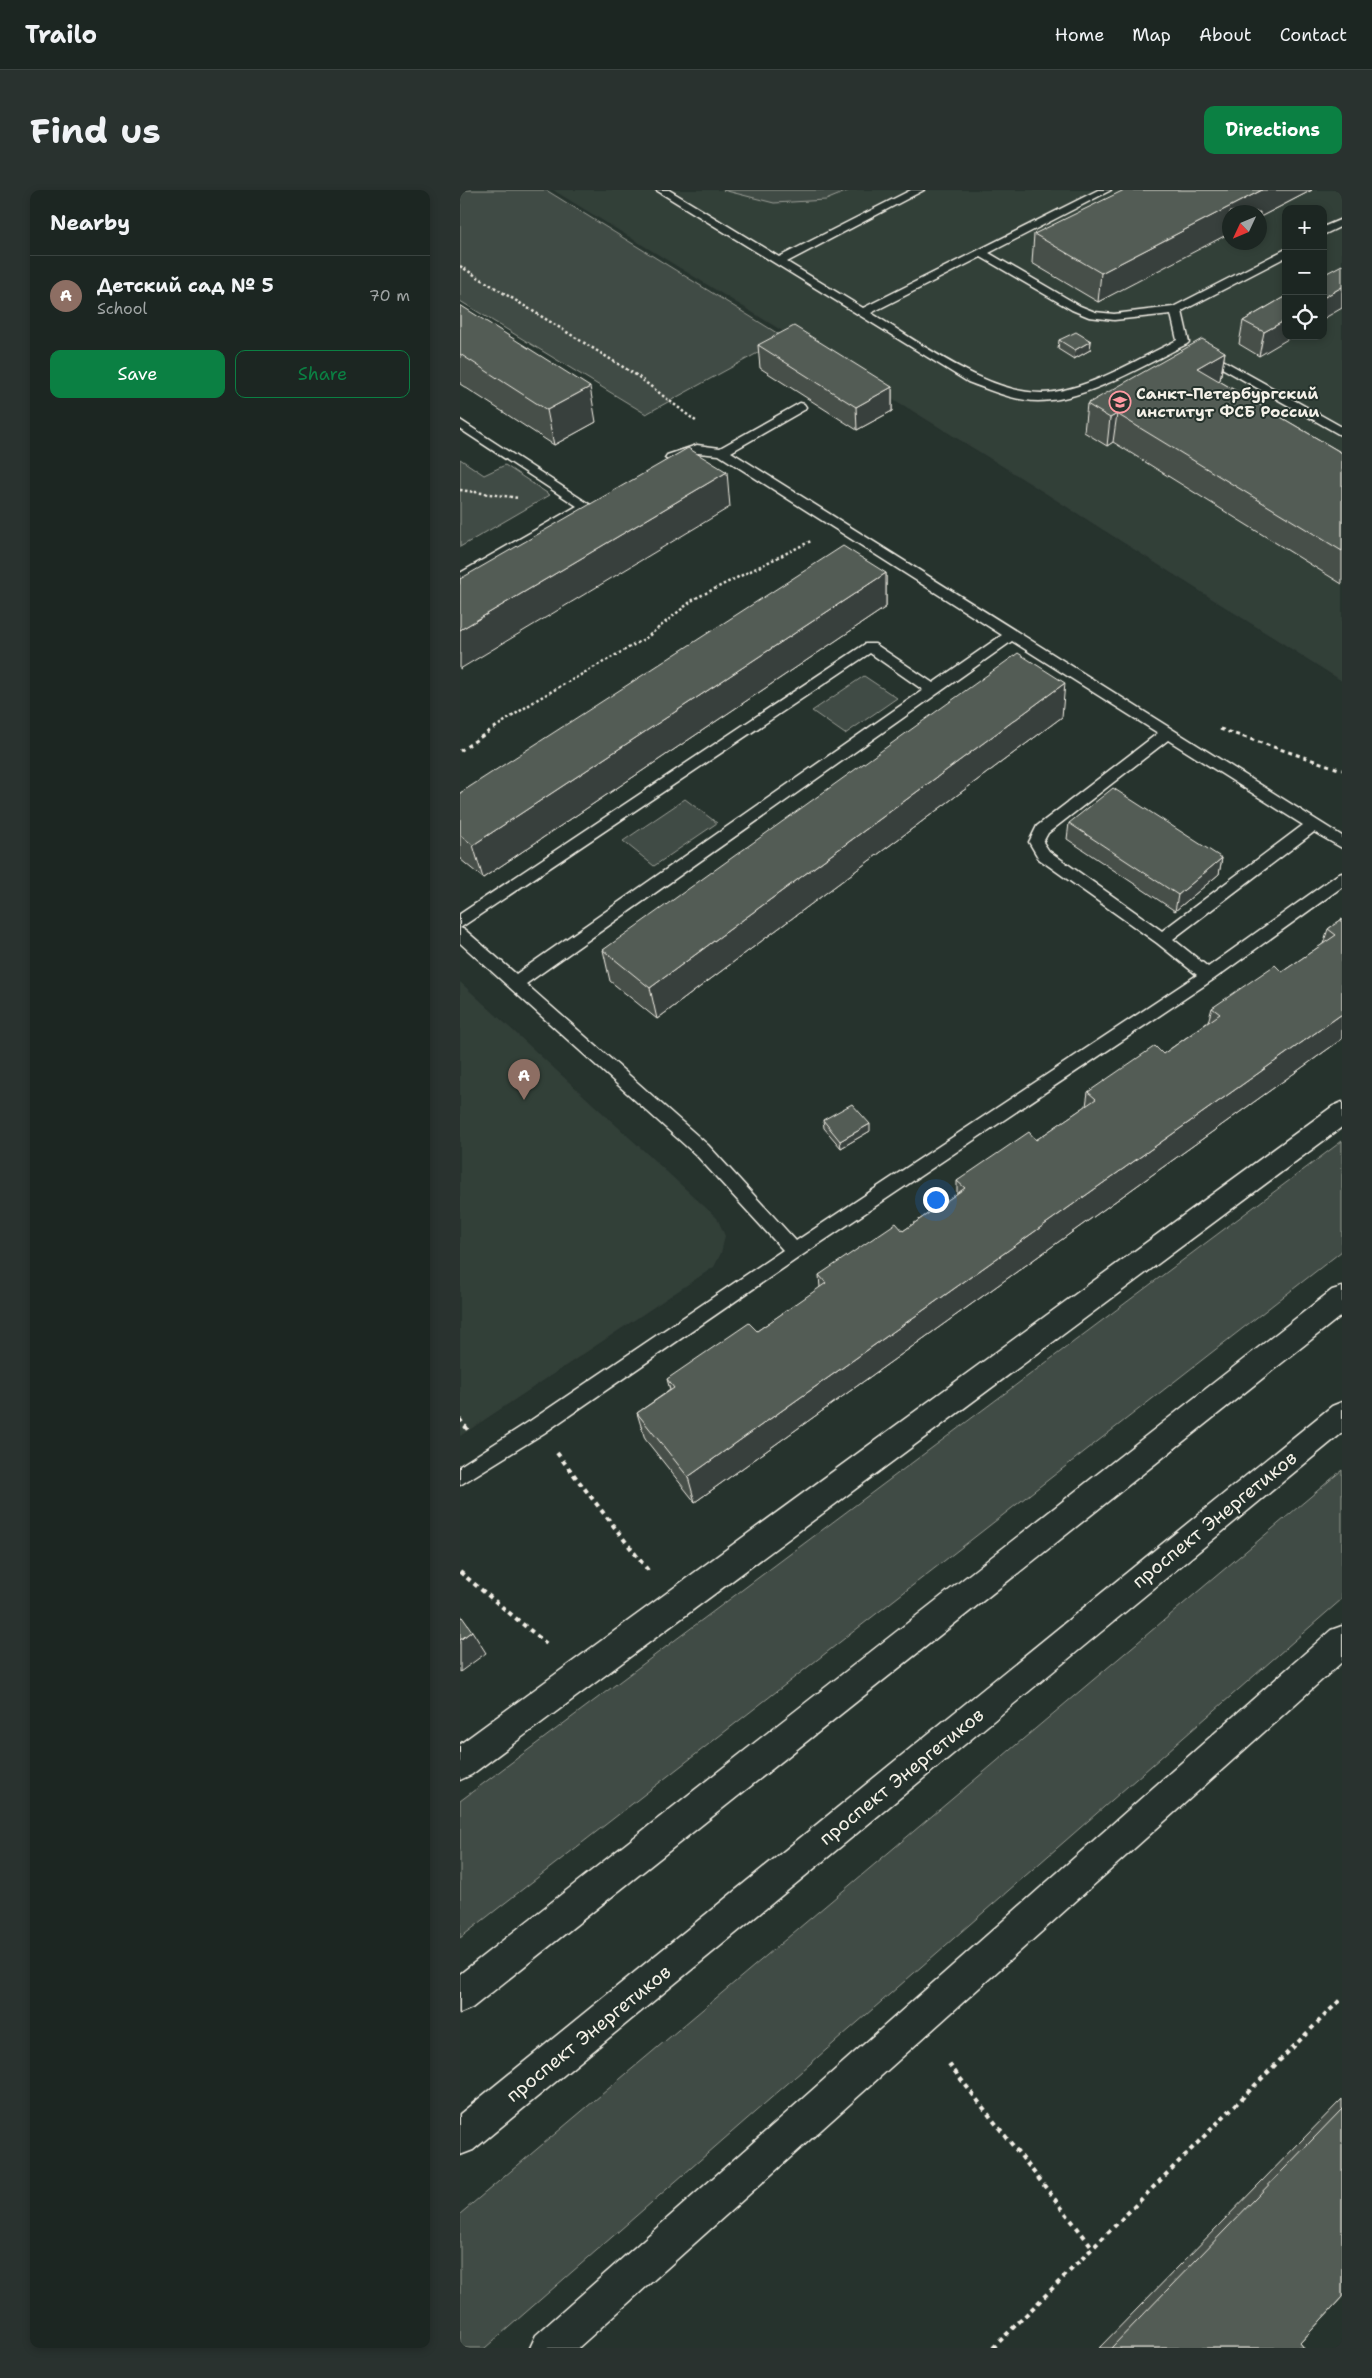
<!DOCTYPE html>
<meta charset="utf-8">
<style>
body{margin:0;font-family:"Shantell Sans",sans-serif;background:#29322f;color:#f1f3f6}
.controls{position:absolute;right:15px;top:15px;display:grid;overflow:hidden;border-radius:10px;box-shadow:0 2px 8px #0003}
.controls button{width:45px;height:45px;display:grid;place-items:center;padding:0;border:0;border-bottom:1px solid #3a4340;background:#1c2622;color:#f1f3f6;font:25px sans-serif}
.compass{position:absolute;left:762px;top:15px;width:45px;height:45px;border-radius:50%;background:#1c2622;box-shadow:0 2px 8px #0003;rotate:226deg}
.you{position:absolute;left:475px;top:1009px;width:18px;height:18px;margin:-12px;border:4px solid #fff;border-radius:50%;background:#1a73e8;box-shadow:0 0 0 8px #1a73e833}
.badge{display:grid;place-items:center;width:32px;height:32px;border-radius:50%;background:#0b8043;color:#fff;font-size:16px;font-weight:700}
.pin{position:absolute;translate:-50% -41px;filter:drop-shadow(0 1px 2px #0008)}
.pin::after{content:'';position:absolute;top:26px;width:18px;height:15px;background:inherit;clip-path:polygon(0 0,100% 0,50% 100%)}
.list{margin:0;padding:0;list-style:none}
h2{display:flex;justify-content:space-between;align-items:center;height:65px;margin:0;padding:0 20px;font-size:21px}
h2 small{font-size:16px;font-weight:400;color:#a0a5a5}
.list li{display:grid;grid-template-columns:32px 1fr auto;gap:15px;align-items:center;box-sizing:border-box;height:80px;padding:0 20px;border-top:1px solid #3a4340}
.list b{display:block;font-size:19px;white-space:nowrap}
.list p{margin:0;font-size:16px;white-space:nowrap;color:#a0a5a5}
.list em{font-size:16px;font-style:normal;color:#a0a5a5}
.actions{display:flex;gap:10px;padding:15px 20px}
.actions a{flex:1;padding:11px 0;border:1px solid #0b8043;border-radius:10px;text-align:center;font-size:18px;color:#0b8043}
.actions .main{background:#0b8043;color:#fff}
.icon{flex:none;width:28px;height:28px;fill:none;stroke:currentColor;stroke-width:2;stroke-linecap:round;stroke-linejoin:round}
.map{position:relative;flex:none;width:882px;height:2158px;overflow:hidden;border-radius:10px}
header{display:flex;align-items:center;gap:30px;box-sizing:border-box;height:70px;padding:0 25px;background:#1c2622;border-bottom:1px solid #3a4340}
header strong{font-size:24px}
nav{display:flex;gap:28px;margin-inline-start:auto;font-size:18px}
.intro{display:flex;align-items:center;justify-content:space-between;box-sizing:border-box;height:120px;padding:0 30px}
h1{margin:0;font-size:35px}
.button{padding:12px 22px;border-radius:10px;background:#0b8043;color:#fff;font-size:18px;font-weight:700}
main{display:flex;gap:30px;padding:0 30px}
aside{flex:1;background:#1c2622;border-radius:10px;box-shadow:0 2px 8px #0003}
.map>svg:first-child{display:block}
.built{fill:#333f39;fill-rule:evenodd}
.green{fill:#414b45;stroke:#9a9e96}
.lines{fill:none;stroke-linecap:round;stroke-linejoin:round}
.service-casing{stroke:#f4f1e8;stroke-width:3}
.minor-casing{stroke:#f4f1e8;stroke-width:3}
.primary-casing{stroke:#f4f1e8;stroke-width:3}
.path-far2{stroke:#f4f1e8;stroke-width:2.5;stroke-dasharray:2.5 2.5;stroke-linecap:butt}
.path-far1{stroke:#f4f1e8;stroke-width:3;stroke-dasharray:4 4;stroke-linecap:butt}
.path{stroke:#f4f1e8;stroke-width:4;stroke-dasharray:4.5 4.5;stroke-linecap:butt}
.service{fill:#26332d;fill-rule:evenodd}
.minor{fill:#26332d;fill-rule:evenodd}
.primary{fill:#26332d;fill-rule:evenodd}
.wall{fill:#474f49;stroke:#f4f1e8}
.shaded-wall{fill:#39403c;stroke:#f4f1e8}
.building{fill:#525c55;stroke:#f4f1e8}
.labels{text-anchor:middle;stroke-width:4;stroke-linejoin:round;paint-order:stroke}
.far-poi-label{font-size:16px;font-weight:bold;fill:#f4f1e8;stroke:#26332d;text-anchor:start}
.street-label{font-size:19px;fill:#f4f1e8;stroke:#26332d}
</style>
<header>
<strong>Trailo</strong>
<nav><a>Home</a><a>Map</a><a>About</a><a>Contact</a></nav>
</header>
<div class="intro"><h1>Find us</h1><a class="button">Directions</a></div>
<main>
<aside>
<h2>Nearby<small></small></h2>
<ul class="list">
<li><span class="badge" style="background:#8d6e63">A</span><div><b>Детский сад № 5</b><p>School</p></div><em>70 m</em></li>
</ul>
<div class="actions"><a class="main">Save</a><a>Share</a></div>
</aside>
<div class="map">
<svg width="882" height="2158" viewBox="0 0 882 2158">
<rect width="100%" height="100%" fill="#26332d"/>
<filter id="ink" filterUnits="userSpaceOnUse"><feTurbulence type="fractalNoise" baseFrequency=".02" numOctaves="2"/><feDisplacementMap in="SourceGraphic" scale="10" xChannelSelector="R" yChannelSelector="G"/><feConvolveMatrix kernelMatrix="1 2 1 2 8 2 1 2 1" color-interpolation-filters="sRGB"/></filter>
<g filter="url(#ink)">
<path class="built" d="M93,0H882V491L544,277ZM826,19H863V146H826ZM769,22H799V52H769Z
M0,792L257,1028L265,1046L261,1063L254,1077L0,1246Z"/>
<path class="green" d="M0,0H86L325,148L186,224L0,111Z
M263,0H390L366,10L314,13Z
M0,269L24,285L45,275L90,305L0,357Z
M404,486L437,508L385,544L352,521Z
M225,609L257,633L194,676L163,651Z
M882,951V1061L0,1748V1611Z
M882,1280V1409L25,2158H0V2024Z"/>
<g class="lines">
<g class="service-casing">
<path id="service" d="M196,0H209L319,67L451,0H464L327,72L403,118L638,0H651L529,63L620,116L635,122L654,124L713,117L826,59V67L722,121L729,152L727,154C684,175 626,211 578,211C554,211 530,200 508,192ZM521,67L612,120L629,127L654,130L711,124L717,150C678,169 637,195 594,202C535,211 460,152 411,123Z
M882,29V36L863,45V37Z
M743,159L882,237V246L739,165L737,163L739,161Z
M340,213L344,214L346,217L344,220L271,262L882,646V658L854,642L713,749L748,777L877,685L882,683V697L754,789L341,1066L84,1243L0,1295V1276L70,1231L323,1060L236,965L0,753V738L5,740L56,784L463,500L410,463L0,738V724L405,454H415L473,493L542,445L259,265L238,263L211,272L205,268L207,265L237,255L260,258ZM552,451L698,543L577,636L569,652L579,669L697,753L737,785L336,1051L248,955L66,794ZM708,550L843,635L702,741L589,661L583,652L588,643Z
M0,230L132,316L127,321L0,393V383L117,316L0,239Z"/>
</g>
<g class="minor-casing">
<path id="minor" d="M882,912V937L11,1585L0,1590V1554L873,916Z
M882,1436V1472L118,2158H70L76,2145L871,1440Z"/>
</g>
<g class="primary-casing">
<path id="primary" d="M882,1097V1125L12,1818L0,1823V1784L872,1100Z
M882,1212V1243L13,1960L0,1965V1924L872,1216Z"/>
</g>
<path class="path-far2" d="M0,76L176,185L237,232
M0,300L59,308
M39,535L78,509L186,448L234,409L351,351"/>
<path class="path-far1" d="M760,539L882,580
M0,561L40,534
M0,1229L6,1237"/>
<path class="path" d="M5,1236L10,1243
M97,1263L190,1383
M0,1382L88,1455
M489,1874L633,2058
M533,2158L882,1808"/>
<use href="#service" class="service"/>
<use href="#minor" class="minor"/>
<use href="#primary" class="primary"/>
</g>
<path class="wall" d="M852,0L800,27V22L638,112L572,73L574,44Z
M826,106L799,166L779,154L783,131Z
M0,115L136,232L94,255L0,194Z
M599,150L631,151L630,160L614,169L598,159Z
M298,155L432,197V221L397,240L300,178Z
M765,162L760,190L759,191L882,263V394L653,252L647,256L624,242L627,214Z
M426,383V417L23,688L0,669V603Z
M602,527L197,829L150,791L143,760Z
M609,633L762,668L759,684L715,721L607,649Z
M882,729V849L235,1312L185,1249L177,1223L210,1200L207,1189L297,1141L360,1098L359,1085L443,1041L497,1004V991L576,950L626,916L628,902L703,864L748,832L752,818L822,782L863,754L868,739Z
M363,930L410,941L381,958L364,938Z
M882,1909V2107L840,2153L844,2158H639Z"/>
<path class="shaded-wall" d="M802,0H852L800,27V22H770V43L638,112L641,83Z
M882,97V118L863,129V108Z
M826,130V146H833L799,166L804,142Z
M631,151L630,160L614,169L615,160Z
M765,162L760,190L732,207L737,178Z
M130,197L136,232L94,255L87,220Z
M432,197V221L397,240L396,217Z
M657,224L653,252L647,256L650,228Z
M267,282L270,317L0,479V440Z
M426,383V417L23,688L13,655Z
M605,493L602,527L197,829L190,798Z
M762,668L759,684L715,721L718,705Z
M882,824V849L235,1312L228,1287Z
M410,934V941L381,958L380,951Z
M12,1441L26,1463L0,1482V1450Z"/>
<path class="building" d="M664,0H802L641,83L574,44Z
M882,75V97L863,108V85Z
M826,106V130L804,142L783,131Z
M0,115L130,197L87,220L0,164Z
M334,136L432,197L396,217L298,155Z
M616,142L631,151L615,160L599,150Z
M742,149L765,162L737,178L882,263V361L657,224L650,228L627,214Z
M228,258L267,282L0,440V389Z
M383,356L426,383L13,655L0,645V603Z
M558,463L605,493L190,798L143,760Z
M653,598L762,668L718,705L609,633Z
M882,729V824L228,1287L177,1223L214,1198L207,1189L289,1133L297,1141L366,1093L359,1085L436,1033L443,1041L505,998L497,991L569,942L576,950L636,909L628,902L695,856L703,864L760,824L752,818L815,775L822,782L876,745L868,739Z
M392,914L410,934L380,951L363,930Z
M0,1424L12,1441L0,1450Z
M882,1919V2107L840,2153L844,2158H651Z"/>
</g>
<defs>
<g id="university-ring" transform="scale(1.125)"><circle r="9.5" fill="#26332d" stroke="#ff9aa2" stroke-width="1.5"/><path d="M0-5L7-2L0 1L-7-2ZM-4 1L0 2.5L4 1V4Q0 6-4 4Z" fill="#ff9aa2"/></g>
</defs>
<g fill-rule="evenodd">
<use href="#university-ring" x="660" y="212"/>
</g>
<g class="labels">
<g class="far-poi-label">
<text x="676" y="209">Санкт-Петербургский<tspan x="676" dy="18">институт ФСБ России</tspan></text>
</g>
<g class="street-label">
<text transform="translate(754 1329) rotate(-39)" y="7">проспект Энергетиков</text>
<text transform="translate(441 1586) rotate(-39)" y="7">проспект Энергетиков</text>
<text transform="translate(128 1843) rotate(-39)" y="7">проспект Энергетиков</text>
</g>
</g>
</svg>
<div class="controls">
<button>+</button>
<button>−</button>
<button><svg class="icon" aria-label="locate" viewBox="0 0 24 24"><circle cx="12" cy="12" r="6"/><path d="M12 2v4M12 18v4M2 12h4M18 12h4"/></svg></button>
</div>
<svg class="compass" viewBox="-18 -18 36 36"><path d="M0-13l5 13h-10z" fill="#e53935"/><path d="M0 13l5-13h-10z" fill="#a0a5a5"/></svg>
<div class="you"></div>
<div class="pin badge" style="left:64px;top:910px;background:#8d6e63">A</div>
</div>
</main>
